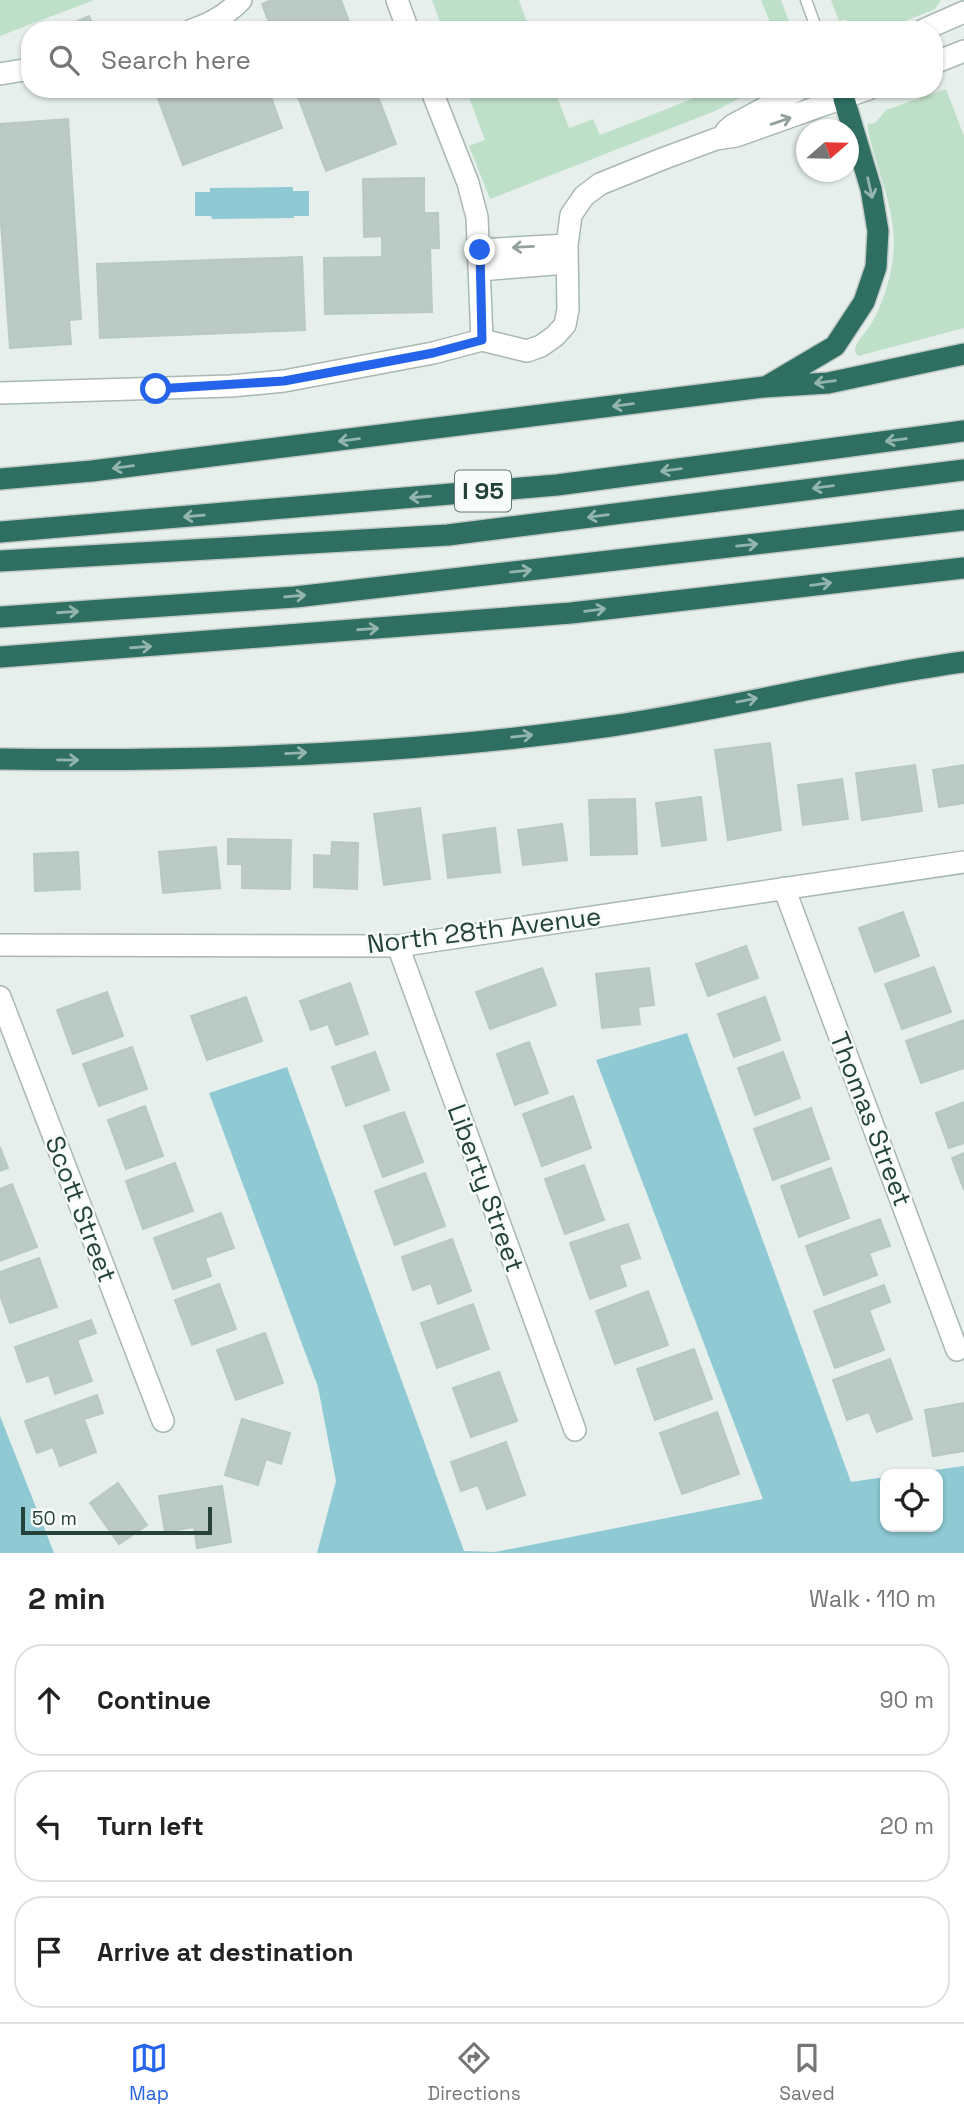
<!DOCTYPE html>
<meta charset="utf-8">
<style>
body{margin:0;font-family:"Space Grotesk",sans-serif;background:#f2f2f2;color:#222}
.controls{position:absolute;right:21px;bottom:21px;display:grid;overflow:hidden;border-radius:14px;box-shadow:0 2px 5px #0004}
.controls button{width:63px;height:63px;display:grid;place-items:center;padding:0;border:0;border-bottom:2px solid #e0e0e0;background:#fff;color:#222;font:35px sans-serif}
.compass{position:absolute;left:796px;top:119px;width:63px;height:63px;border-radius:50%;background:#fff;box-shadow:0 2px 5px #0004;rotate:70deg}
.scale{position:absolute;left:21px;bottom:18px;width:191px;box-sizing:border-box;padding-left:7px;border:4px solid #24423a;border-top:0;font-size:19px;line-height:24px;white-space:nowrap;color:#24423a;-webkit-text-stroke:5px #f7fbf9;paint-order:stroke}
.stop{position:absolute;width:21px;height:21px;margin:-16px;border:5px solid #2563eb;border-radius:50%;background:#fff}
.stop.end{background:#2563eb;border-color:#fff;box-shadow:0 2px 7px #0008}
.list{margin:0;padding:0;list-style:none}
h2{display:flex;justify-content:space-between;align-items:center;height:91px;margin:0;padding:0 28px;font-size:30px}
h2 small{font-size:23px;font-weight:400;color:#767676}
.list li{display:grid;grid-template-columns:46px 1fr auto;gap:21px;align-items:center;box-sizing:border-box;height:112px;margin:0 14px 14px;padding:0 14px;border:2px solid #e0e0e0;border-radius:28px}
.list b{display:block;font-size:26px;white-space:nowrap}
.list em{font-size:23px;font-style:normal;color:#767676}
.icon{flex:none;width:38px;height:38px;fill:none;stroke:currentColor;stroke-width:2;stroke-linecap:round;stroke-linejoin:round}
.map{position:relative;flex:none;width:964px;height:1553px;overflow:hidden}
.search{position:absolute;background:#fff;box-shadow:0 2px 5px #0004;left:21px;right:21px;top:21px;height:77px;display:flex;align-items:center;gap:18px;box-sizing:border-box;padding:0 24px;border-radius:28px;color:#767676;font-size:26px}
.sheet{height:469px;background:#fff}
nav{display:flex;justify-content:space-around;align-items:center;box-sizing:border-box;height:98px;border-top:2px solid #e0e0e0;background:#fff;font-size:19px;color:#767676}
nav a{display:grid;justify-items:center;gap:4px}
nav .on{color:#2563eb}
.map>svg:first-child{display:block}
.green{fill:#bfe0c8}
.water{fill:#8ec9d4}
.building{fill:#bbcac4;stroke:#b8c9c2;stroke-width:2}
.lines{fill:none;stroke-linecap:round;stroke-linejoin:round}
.lane-casing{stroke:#a8b8b2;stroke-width:13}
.street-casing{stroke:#a8b8b2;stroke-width:24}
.highway-casing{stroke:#c2cac8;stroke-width:24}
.lane{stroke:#fff;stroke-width:10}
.street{stroke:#fff;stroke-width:21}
.highway{stroke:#2f6f62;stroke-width:21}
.oneway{stroke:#92a09c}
.oneway2{stroke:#93b5ae}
.route{stroke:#2563eb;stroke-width:9}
.labels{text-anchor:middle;stroke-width:5;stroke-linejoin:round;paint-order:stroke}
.shield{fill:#f7fbf9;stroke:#637a73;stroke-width:2}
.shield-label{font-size:24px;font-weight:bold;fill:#24423a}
.street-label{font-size:26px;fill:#24423a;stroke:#f7fbf9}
</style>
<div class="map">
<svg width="964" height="1553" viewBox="0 0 964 1553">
<rect width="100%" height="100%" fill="#e6efeb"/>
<path class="green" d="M0,0H94L0,36Z
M432,0H519L530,30H443Z
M761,0H781L792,30H773Z
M831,0H941L935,9L883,30H852L845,19L839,21Z
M466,89H554L569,128L593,119L600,135L718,89H757L715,111L490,199L469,146L485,140Z
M946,89L964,136V328L858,356L855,352C855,341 865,334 871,324C879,312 885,293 889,279C905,219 877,180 867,124L875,123L886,110Z"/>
<path class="water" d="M293,187V191H309V216H294V218L212,219L211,216H195V192H210V188Z
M687,1033L851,1482L885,1477V1527H938V1474H906L964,1466V1553H317L336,1481L318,1387L209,1093L287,1067L464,1551L495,1552L763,1499L596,1060Z
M0,1416L54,1553H0Z"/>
<path class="building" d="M272,0H341L352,30H272L262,4Z
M89,16L95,30H68L66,26Z
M174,89H268L282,128L183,165L157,96Z
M295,89H375L396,144L326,171Z
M68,119L81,319L69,320L71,344L10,348L0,209V124Z
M424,178V213H438L439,248H430L432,312L325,314L324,258L382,257V236L364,237L363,179Z
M302,257L305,330L100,338L97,264Z
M770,743L781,830L728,840L715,750Z
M915,765L922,811L862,820L856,773Z
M964,765V803L939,807L933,770Z
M842,779L848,819L803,825L798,785Z
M701,797L706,840L662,846L656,803Z
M635,799L637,854L591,855L589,800Z
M420,808L430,879L384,885L374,814Z
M562,824L567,860L523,865L518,830Z
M495,828L500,872L448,878L443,835Z
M228,839L291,840L290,889L242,888V864H228Z
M332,842L358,843L357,889L314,887V855L331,856Z
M216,847L220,888L163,893L159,852Z
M78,852L80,889L35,891L34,854Z
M903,912L919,956L875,972L859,928Z
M746,946L758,978L708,996L696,964Z
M934,967L951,1012L902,1029L885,984Z
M542,968L556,1005L490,1029L476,992Z
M649,968L654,1005L638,1007L640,1024L602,1028L596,974Z
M350,983L368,1034L336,1045L328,1024L311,1030L300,1001Z
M107,992L123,1036L73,1054L57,1010Z
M246,997L262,1041L207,1060L191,1016Z
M765,997L780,1040L734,1057L718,1014Z
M964,1020V1068L921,1083L906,1041Z
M529,1042L548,1093L515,1105L497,1054Z
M132,1047L147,1089L99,1106L83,1064Z
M375,1052L389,1090L346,1106L332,1067Z
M783,1052L800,1098L755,1115L738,1068Z
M573,1096L591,1148L542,1166L523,1114Z
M964,1102V1143L949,1148L936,1113Z
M145,1106L163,1156L126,1169L108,1120Z
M811,1108L829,1159L773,1180L754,1129Z
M404,1112L423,1162L383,1177L364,1126Z
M0,1147L8,1168L0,1171Z
M964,1153V1190L952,1158Z
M175,1163L193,1211L143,1229L126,1181Z
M584,1165L604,1220L565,1234L545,1179Z
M831,1168L849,1218L799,1237L781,1186Z
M425,1173L445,1226L395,1245L375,1191Z
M12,1184L37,1247L0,1261V1189Z
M221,1213L234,1248L205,1258L211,1276L173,1289L154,1238Z
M880,1219L890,1246L869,1253L877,1275L824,1295L806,1246Z
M628,1224L640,1258L619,1265L626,1286L590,1299L570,1243Z
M452,1239L471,1291L438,1304L431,1283L413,1290L402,1257Z
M39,1258L57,1307L10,1323L0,1295V1272Z
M219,1284L236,1329L192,1345L175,1300Z
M884,1285L890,1302L869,1310L884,1350L835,1368L814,1311Z
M648,1291L668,1345L615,1364L596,1311Z
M473,1304L489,1349L437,1368L421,1323Z
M91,1320L96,1333L77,1340L92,1381L55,1394L49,1375L27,1382L15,1347Z
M265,1333L283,1383L236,1400L217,1350Z
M694,1349L712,1399L655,1420L637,1369Z
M890,1359L912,1419L877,1432L869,1412L847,1420L833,1380Z
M499,1372L517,1421L471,1437L453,1388Z
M97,1395L103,1413L84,1419L96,1452L60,1466L53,1447L37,1453L25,1421Z
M964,1403V1451L933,1456L925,1410Z
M717,1412L739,1474L682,1494L660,1433Z
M242,1419L290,1433L281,1464L266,1459L258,1485L225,1475Z
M506,1442L525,1495L487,1509L478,1485L461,1491L451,1462Z
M118,1483L147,1525L119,1544L90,1503Z
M222,1486L231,1542L197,1548L194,1527L165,1532L159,1496Z"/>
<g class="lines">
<g class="lane-casing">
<path id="lane" d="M806,0L817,30"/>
</g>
<g class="street-casing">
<path id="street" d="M397,0L408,30
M192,30C212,23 226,15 241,0
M923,30L964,12
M934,63L964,51
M0,74L30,69
M431,89L468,183L477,217L482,340
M726,131L733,125L800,89
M479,250L567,245
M480,270L566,263
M0,393L231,386L284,381L433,353L482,340L527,351L541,346L555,336L565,325L568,309L567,245L571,215L584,196L600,184L662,159L716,139L736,136L868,89
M784,888L957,1350
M0,945L398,946L964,862
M398,946L575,1430
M0,997L163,1421"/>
</g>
<g class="highway-casing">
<path id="highway" d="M769,385L835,346L864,302L876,267L878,231L871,189L844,99
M0,479L92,471L764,387L828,383L964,354
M0,532L557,485L964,431
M0,561L448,535L964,470
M0,617L295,597L964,520
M0,657L571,613L964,568
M0,759C203,762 409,755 611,726C729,709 846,678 964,662"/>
</g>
<use href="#lane" class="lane"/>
<use href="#street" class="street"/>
<use href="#highway" class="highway"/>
</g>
<defs><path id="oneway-shaft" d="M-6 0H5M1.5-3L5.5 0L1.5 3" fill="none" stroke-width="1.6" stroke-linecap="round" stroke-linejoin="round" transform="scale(1.75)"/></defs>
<g class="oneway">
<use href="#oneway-shaft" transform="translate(781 121) rotate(-19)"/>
<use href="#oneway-shaft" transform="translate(523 247) rotate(177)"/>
</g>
<g class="oneway2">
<use href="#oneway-shaft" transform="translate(870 188) rotate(77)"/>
<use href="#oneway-shaft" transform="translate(825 382) rotate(173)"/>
<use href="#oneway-shaft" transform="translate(623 405) rotate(173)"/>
<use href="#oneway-shaft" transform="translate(349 440) rotate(173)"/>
<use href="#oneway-shaft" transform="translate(896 440) rotate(172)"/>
<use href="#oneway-shaft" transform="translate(123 467) rotate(173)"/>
<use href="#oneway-shaft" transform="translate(671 470) rotate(172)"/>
<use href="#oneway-shaft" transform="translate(823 487) rotate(173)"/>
<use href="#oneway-shaft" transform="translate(420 497) rotate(175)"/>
<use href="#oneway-shaft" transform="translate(194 516) rotate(175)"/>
<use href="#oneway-shaft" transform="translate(598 516) rotate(173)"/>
<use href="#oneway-shaft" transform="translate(747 545) rotate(-6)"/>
<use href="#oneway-shaft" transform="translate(521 571) rotate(-6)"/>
<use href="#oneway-shaft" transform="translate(821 584) rotate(-7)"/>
<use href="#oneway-shaft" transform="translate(295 596) rotate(-5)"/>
<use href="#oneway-shaft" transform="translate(595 610) rotate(-7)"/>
<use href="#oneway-shaft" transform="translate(68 612) rotate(-4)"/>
<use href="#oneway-shaft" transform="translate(368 629) rotate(-4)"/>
<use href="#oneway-shaft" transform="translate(141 647) rotate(-4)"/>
<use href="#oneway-shaft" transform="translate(747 700) rotate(-11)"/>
<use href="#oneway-shaft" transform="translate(522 736) rotate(-6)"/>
<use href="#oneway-shaft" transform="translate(296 753) rotate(-3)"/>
<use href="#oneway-shaft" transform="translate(68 760) rotate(1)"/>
</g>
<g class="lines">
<path class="route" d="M156,389L284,381L433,353L482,340L480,250"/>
</g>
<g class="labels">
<rect class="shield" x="455" y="470.5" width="56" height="41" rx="5"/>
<g class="shield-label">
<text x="483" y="499">I 95</text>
</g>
<g class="street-label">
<text transform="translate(484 930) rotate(-7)" y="9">North 28th Avenue</text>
<text transform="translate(871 1119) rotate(69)" y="9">Thomas Street</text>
<text transform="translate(486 1188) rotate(70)" y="9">Liberty Street</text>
<text transform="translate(81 1209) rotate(69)" y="9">Scott Street</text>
</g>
</g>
</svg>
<div class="controls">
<button><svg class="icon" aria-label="locate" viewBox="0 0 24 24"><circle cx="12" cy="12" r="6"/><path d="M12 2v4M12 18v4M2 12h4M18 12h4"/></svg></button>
</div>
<svg class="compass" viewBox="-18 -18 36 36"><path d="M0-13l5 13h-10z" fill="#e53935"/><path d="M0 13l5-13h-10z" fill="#767676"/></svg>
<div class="scale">50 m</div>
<div class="stop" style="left:156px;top:389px"></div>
<div class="stop end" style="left:480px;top:250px"></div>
<div class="search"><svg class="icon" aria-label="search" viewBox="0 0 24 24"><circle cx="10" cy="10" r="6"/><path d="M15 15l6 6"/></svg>Search here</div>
</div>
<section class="sheet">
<h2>2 min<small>Walk · 110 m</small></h2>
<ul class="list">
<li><svg class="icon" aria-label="ahead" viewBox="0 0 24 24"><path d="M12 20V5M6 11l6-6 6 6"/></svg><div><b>Continue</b></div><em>90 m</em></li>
<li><svg class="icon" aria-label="left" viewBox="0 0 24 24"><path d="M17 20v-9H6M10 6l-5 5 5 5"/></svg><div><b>Turn left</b></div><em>20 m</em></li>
<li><svg class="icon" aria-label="arrive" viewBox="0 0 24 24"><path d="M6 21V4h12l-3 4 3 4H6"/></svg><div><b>Arrive at destination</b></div></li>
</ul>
</section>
<nav>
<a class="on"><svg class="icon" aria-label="map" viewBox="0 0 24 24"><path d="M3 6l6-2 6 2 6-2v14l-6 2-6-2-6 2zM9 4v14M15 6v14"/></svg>Map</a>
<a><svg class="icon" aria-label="directions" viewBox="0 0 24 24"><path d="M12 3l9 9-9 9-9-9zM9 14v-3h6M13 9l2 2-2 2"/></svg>Directions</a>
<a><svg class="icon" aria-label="saved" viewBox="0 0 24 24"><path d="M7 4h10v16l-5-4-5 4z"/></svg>Saved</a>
</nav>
